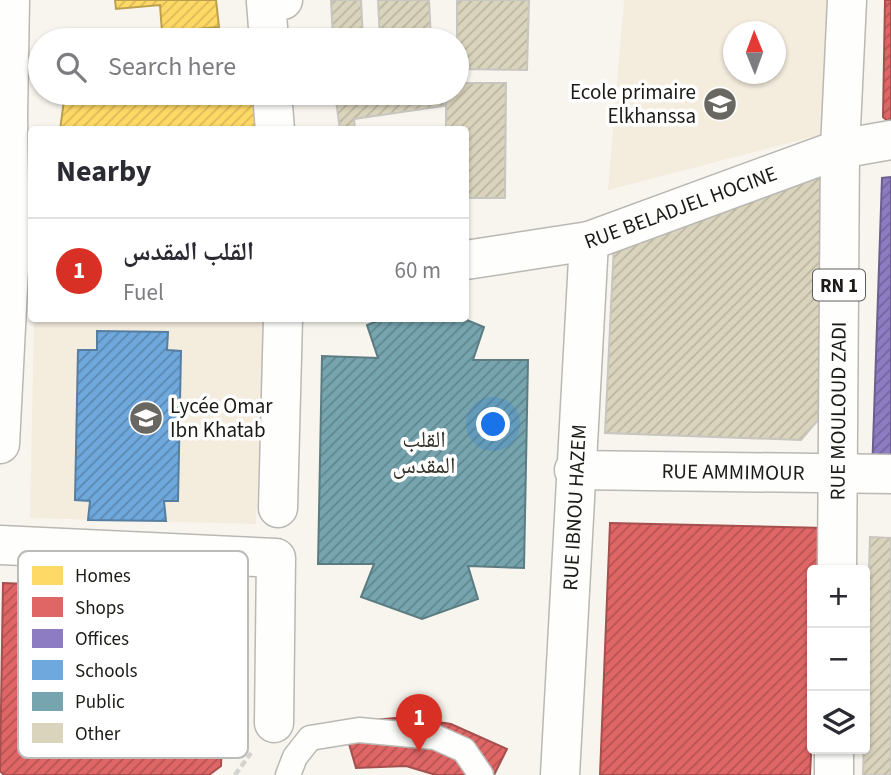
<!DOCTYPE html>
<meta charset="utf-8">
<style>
body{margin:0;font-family:"Source Sans 3","Noto Naskh Arabic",sans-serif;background:#f2f2f3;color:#2b2b33}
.controls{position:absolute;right:21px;bottom:21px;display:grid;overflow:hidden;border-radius:7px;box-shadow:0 2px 5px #0004}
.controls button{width:63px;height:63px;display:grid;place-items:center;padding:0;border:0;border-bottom:2px solid #e1e1e2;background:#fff;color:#2b2b33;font:35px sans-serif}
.compass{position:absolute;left:723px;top:21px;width:63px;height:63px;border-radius:50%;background:#fff;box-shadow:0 2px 5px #0004;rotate:359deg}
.you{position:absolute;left:494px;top:425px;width:24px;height:24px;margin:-18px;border:5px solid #fff;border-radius:50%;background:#1a73e8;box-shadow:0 0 0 10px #1a73e833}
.badge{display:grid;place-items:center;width:46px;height:46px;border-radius:50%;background:#d93025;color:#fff;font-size:23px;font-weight:700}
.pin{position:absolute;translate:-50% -58px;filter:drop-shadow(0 2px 4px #0008)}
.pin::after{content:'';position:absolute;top:37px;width:24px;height:21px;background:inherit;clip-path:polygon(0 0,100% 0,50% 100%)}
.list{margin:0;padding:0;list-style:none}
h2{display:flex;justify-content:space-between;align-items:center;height:91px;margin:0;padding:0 28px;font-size:30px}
h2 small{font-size:23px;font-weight:400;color:#7c7c81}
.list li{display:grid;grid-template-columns:46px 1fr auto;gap:21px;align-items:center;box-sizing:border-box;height:105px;padding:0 28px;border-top:2px solid #e1e1e2}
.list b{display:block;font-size:26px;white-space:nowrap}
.list p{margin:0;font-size:23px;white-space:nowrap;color:#7c7c81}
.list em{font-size:23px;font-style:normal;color:#7c7c81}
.icon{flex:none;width:38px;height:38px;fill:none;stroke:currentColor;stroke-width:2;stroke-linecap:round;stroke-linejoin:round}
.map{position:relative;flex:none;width:891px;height:775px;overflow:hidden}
.search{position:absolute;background:#fff;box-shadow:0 2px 5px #0004;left:28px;top:28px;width:441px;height:77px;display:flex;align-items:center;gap:18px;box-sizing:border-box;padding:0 24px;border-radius:38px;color:#7c7c81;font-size:26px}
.panel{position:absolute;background:#fff;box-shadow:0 2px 5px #0004;left:28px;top:126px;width:441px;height:196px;border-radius:7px}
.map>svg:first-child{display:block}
.education{fill:#f4ecdd;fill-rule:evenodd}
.homes{fill:url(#homes-hatch);stroke:#bba04e;stroke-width:2}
.shops{fill:url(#shops-hatch);stroke:#a5504e;stroke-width:2}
.offices{fill:url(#offices-hatch);stroke:#6c5f8f;stroke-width:2}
.schools{fill:url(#schools-hatch);stroke:#567ea1;stroke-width:2}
.public{fill:url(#public-hatch);stroke:#5b7c81;stroke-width:2}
.building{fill:url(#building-hatch);stroke:#c8c6c0;stroke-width:2}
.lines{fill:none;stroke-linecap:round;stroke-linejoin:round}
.service-casing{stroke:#bab8b3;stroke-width:27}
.minor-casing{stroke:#bab8b3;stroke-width:41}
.tertiary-casing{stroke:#bab8b3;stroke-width:41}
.primary-casing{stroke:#bab8b3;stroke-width:41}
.path{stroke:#d4d3d1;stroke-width:4.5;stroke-dasharray:7 3.5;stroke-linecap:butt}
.service{stroke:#fefefc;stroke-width:24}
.minor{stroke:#fefefc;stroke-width:38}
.tertiary{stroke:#fefefc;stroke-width:38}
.primary{stroke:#fefefc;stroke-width:38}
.labels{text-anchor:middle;stroke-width:7;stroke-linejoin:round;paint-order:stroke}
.shield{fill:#fff;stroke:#605f5d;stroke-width:2}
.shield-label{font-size:19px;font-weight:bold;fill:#1c1b17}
.poi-label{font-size:21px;fill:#1c1b17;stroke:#fff;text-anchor:end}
.street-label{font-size:21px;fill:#1c1b17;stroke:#fff}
.neighbourhood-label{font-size:23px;fill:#353229;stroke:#fff}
.key{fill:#fff;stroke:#bbbbb9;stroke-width:2}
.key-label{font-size:19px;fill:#1c1b17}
</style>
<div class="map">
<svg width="891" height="775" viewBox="0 0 891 775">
<defs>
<pattern id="homes-hatch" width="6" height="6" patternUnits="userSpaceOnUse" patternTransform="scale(1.75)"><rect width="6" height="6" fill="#ffd966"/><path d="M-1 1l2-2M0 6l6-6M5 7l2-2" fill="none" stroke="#daba58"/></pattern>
<pattern id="shops-hatch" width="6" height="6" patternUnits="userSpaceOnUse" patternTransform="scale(1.75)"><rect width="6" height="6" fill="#e06666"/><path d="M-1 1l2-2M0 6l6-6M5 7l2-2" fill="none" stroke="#b55353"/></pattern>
<pattern id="offices-hatch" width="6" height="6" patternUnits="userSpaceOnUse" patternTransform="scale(1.75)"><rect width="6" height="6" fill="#8e7cc3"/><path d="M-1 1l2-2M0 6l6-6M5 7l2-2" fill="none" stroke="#73659d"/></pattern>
<pattern id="schools-hatch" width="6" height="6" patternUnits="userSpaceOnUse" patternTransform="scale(1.75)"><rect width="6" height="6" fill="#6fa8dc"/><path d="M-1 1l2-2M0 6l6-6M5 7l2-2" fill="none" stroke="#5a88b1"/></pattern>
<pattern id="public-hatch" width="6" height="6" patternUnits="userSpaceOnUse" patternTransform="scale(1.75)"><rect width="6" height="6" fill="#76a5af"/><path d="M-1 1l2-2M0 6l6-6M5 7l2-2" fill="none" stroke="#60868d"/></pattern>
<pattern id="building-hatch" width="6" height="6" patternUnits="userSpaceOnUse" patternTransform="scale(1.75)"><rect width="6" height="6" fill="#dad4bd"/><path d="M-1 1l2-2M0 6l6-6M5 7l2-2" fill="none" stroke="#bab5a2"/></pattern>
</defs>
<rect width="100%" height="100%" fill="#f8f5ee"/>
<path class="education" d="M624,0H830L824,134L608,190ZM734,32H776V74H734Z
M34,319H264L256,524L30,518Z"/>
<path class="homes" d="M115,0H216L219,27L162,32L160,5L116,9Z
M256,97L259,130H60L64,100Z"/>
<path class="shops" d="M885,0H891V124L883,117Z
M610,523L825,528L822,570H812V736L810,775H600Z
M3,583L227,592L221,766L209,775H4L0,771Z
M406,717L451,724L507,749L494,775H436L406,766L356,768L343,723Z"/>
<path class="offices" d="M891,177V474H872L882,178Z"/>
<path class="schools" d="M97,331L168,332L167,350L181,351L178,501H164L166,521L88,520L90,501L75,500L78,350H97Z"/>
<path class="public" d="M385,318H462L484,327L473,360H528L524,568L468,566L478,599L422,619L361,597L374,564H318L322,356L378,358L367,325Z"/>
<path class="building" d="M331,0H361L363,40H333Z
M378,0H429L431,40H380Z
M457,0H529L527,70L457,69Z
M457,83H506L505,198H466V130H446V93H457Z
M335,93H442L444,106L354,119L355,130H340Z
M823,163L818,420L801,440L605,433L614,243Z
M870,537L891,538V775H863Z"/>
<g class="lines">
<g class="service-casing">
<path id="service" d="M288,775L295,757L310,738L359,730L435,737L464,750L481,775"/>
</g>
<g class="minor-casing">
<g id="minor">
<path d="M269,40L266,2L283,0"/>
<path d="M272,93L275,130"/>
<path d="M0,444L10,249L8,117L10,0"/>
<path id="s1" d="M574,470L891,474"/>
<path d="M278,508L283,318"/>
<path d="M0,545L276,558L274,723"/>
<path id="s2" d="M560,775L589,241"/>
</g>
</g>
<g class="tertiary-casing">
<g id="tertiary">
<path d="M0,248L32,251"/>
<path id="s3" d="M466,260L589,241L840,149L891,140"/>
</g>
</g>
<g class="primary-casing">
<g id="primary">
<path id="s4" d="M837,570L840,149L847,0"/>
<path d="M834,775V749"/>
</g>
</g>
<path class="path" d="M235,775L251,753"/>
<use href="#service" class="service"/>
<use href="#minor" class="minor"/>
<use href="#tertiary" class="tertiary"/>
<use href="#primary" class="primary"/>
</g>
<defs>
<g id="school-disc" transform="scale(1.75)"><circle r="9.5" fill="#696762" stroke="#fff"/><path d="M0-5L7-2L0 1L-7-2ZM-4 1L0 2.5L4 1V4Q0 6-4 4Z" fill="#fff"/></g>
</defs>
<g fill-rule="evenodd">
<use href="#school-disc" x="720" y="104"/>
<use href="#school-disc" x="146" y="418"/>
</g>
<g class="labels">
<rect class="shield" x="813" y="269.5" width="52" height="31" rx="5"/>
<g class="shield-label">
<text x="839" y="292">RN 1</text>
</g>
<g class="poi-label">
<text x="696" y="99">Ecole primaire<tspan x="696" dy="24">Elkhanssa</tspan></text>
<text x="170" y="413" text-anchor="start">Lycée Omar<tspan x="170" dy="24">Ibn Khatab</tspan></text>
</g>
<g class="street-label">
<text dy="7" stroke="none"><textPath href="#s3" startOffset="222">RUE BELADJEL HOCINE</textPath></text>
<text dy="7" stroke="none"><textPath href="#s4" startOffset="159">RUE MOULOUD ZADI</textPath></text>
<text dy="7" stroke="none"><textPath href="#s1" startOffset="159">RUE AMMIMOUR</textPath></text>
<text dy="7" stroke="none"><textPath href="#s2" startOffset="268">RUE IBNOU HAZEM</textPath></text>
</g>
<g class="neighbourhood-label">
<text x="424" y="447">القلب<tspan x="424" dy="26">المقدس</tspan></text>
</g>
</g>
<rect x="18" y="551" width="230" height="207" rx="10" class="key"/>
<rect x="32" y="566" width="31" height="19" fill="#ffd966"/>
<rect x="32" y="597" width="31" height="20" fill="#e06666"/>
<rect x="32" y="629" width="31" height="19" fill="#8e7cc3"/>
<rect x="32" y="660" width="31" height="20" fill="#6fa8dc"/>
<rect x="32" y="692" width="31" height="19" fill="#76a5af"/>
<rect x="32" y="723" width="31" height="20" fill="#dad4bd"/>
<g class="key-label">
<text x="75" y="582">Homes</text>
<text x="75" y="614">Shops</text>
<text x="75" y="645">Offices</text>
<text x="75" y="677">Schools</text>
<text x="75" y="708">Public</text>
<text x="75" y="740">Other</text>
</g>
</svg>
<div class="controls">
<button>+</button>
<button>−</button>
<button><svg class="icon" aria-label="layers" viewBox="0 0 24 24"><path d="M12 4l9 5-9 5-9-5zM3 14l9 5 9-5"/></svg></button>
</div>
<svg class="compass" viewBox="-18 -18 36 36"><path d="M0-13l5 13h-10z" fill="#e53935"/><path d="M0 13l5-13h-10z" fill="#7c7c81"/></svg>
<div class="you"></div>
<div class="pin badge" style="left:419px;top:752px">1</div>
<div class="search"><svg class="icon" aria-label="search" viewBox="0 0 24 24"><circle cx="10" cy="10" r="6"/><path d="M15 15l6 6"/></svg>Search here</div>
<section class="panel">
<h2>Nearby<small></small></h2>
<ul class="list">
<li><span class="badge">1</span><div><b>القلب المقدس</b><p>Fuel</p></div><em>60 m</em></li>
</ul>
</section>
</div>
